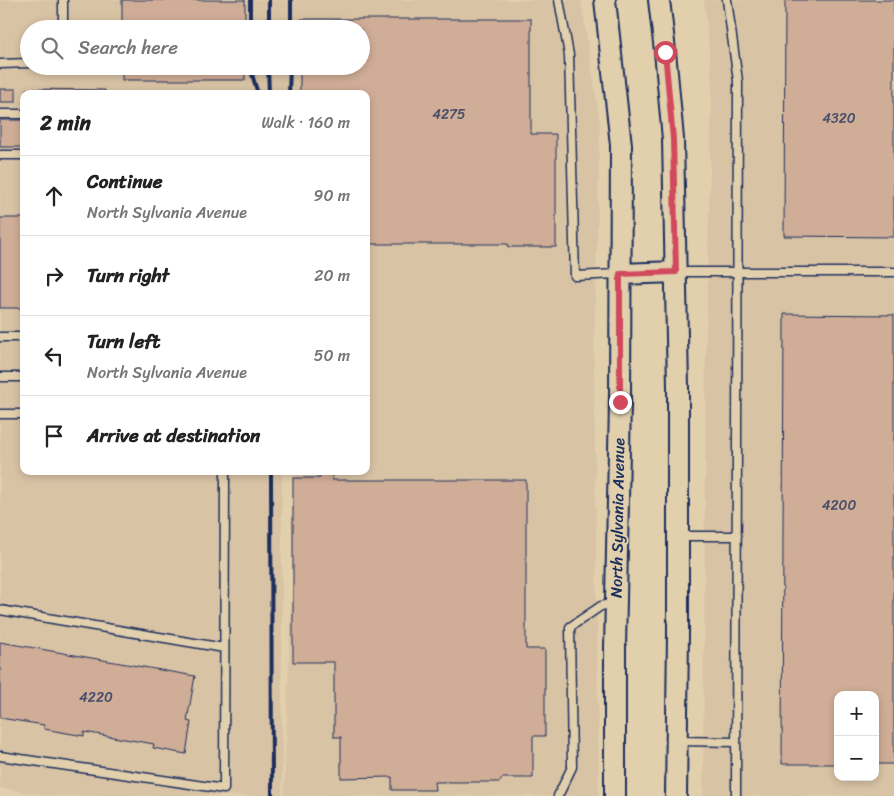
<!DOCTYPE html>
<meta charset="utf-8">
<style>
body{margin:0;font-family:Sriracha,sans-serif;background:#f2f2f2;color:#222}
.controls{position:absolute;right:15px;bottom:15px;display:grid;overflow:hidden;border-radius:10px;box-shadow:0 2px 8px #0003}
.controls button{width:45px;height:45px;display:grid;place-items:center;padding:0;border:0;border-bottom:1px solid #e0e0e0;background:#fff;color:#222;font:25px sans-serif}
.stop{position:absolute;width:15px;height:15px;margin:-11px;border:4px solid #d1495b;border-radius:50%;background:#fff}
.stop.end{background:#d1495b;border-color:#fff;box-shadow:0 1px 5px #0008}
.list{margin:0;padding:0;list-style:none}
h2{display:flex;justify-content:space-between;align-items:center;height:65px;margin:0;padding:0 20px;font-size:21px}
h2 small{font-size:16px;font-weight:400;color:#767676}
.list li{display:grid;grid-template-columns:32px 1fr auto;gap:15px;align-items:center;box-sizing:border-box;height:80px;padding:0 20px;border-top:1px solid #e0e0e0}
.list b{display:block;font-size:19px;white-space:nowrap}
.list p{margin:0;font-size:16px;white-space:nowrap;color:#767676}
.list em{font-size:16px;font-style:normal;color:#767676}
.icon{flex:none;width:28px;height:28px;fill:none;stroke:currentColor;stroke-width:2;stroke-linecap:round;stroke-linejoin:round}
.map{position:relative;flex:none;width:894px;height:796px;overflow:hidden}
.search{position:absolute;background:#fff;box-shadow:0 2px 8px #0003;left:20px;top:20px;width:350px;height:55px;display:flex;align-items:center;gap:12px;box-sizing:border-box;padding:0 18px;border-radius:28px;color:#767676;font-size:19px}
.panel{position:absolute;background:#fff;box-shadow:0 2px 8px #0003;left:20px;top:90px;width:350px;height:385px;border-radius:10px}
.map>svg:first-child{display:block}
.built{fill:#d9c3a5;fill-rule:evenodd}
.building{fill:#d0ad96;stroke:#1b2f5e}
.lines{fill:none;stroke-linecap:round;stroke-linejoin:round}
.lane-casing{stroke:#1b2f5e;stroke-width:11}
.secondary-casing{stroke:#1b2f5e;stroke-width:24}
.lane{stroke:#e2d0ad;stroke-width:8}
.secondary{stroke:#e2d0ad;stroke-width:20}
.rail{stroke:#1b2f5e;stroke-width:4}
.route{stroke:#d1495b;stroke-width:6}
.labels{text-anchor:middle;stroke-width:4;stroke-linejoin:round;paint-order:stroke}
.number-label{font-size:14px;fill:#484e6c}
.street-label{font-size:16px;fill:#1b2f5e;stroke:#e2d0ad}
</style>
<div class="map">
<svg width="894" height="796" viewBox="0 0 894 796">
<rect width="100%" height="100%" fill="#e2d0ad"/>
<filter id="ink" filterUnits="userSpaceOnUse"><feTurbulence type="fractalNoise" baseFrequency=".02" numOctaves="2"/><feDisplacementMap in="SourceGraphic" scale="10" xChannelSelector="R" yChannelSelector="G"/><feConvolveMatrix kernelMatrix="1 2 1 2 8 2 1 2 1" color-interpolation-filters="sRGB"/></filter>
<g filter="url(#ink)">
<path class="built" d="M0,0H581L600,121L594,359L599,796H284L296,471H366V94H24V471H282V796H49L0,788ZM29,29H361V66H29Z
M704,0H894V796H703L706,336L712,81ZM838,695H875V777H838Z"/>
<path class="building" d="M122,0H245V29H122Z
M785,0H894V237L784,236Z
M301,19H531V134H556V247H508V244H366V94H300V66H361V29H301Z
M122,66H245V80H122Z
M0,89H16V102H0Z
M26,89L105,90V94H26Z
M0,120H24V147H0Z
M0,218H24V308H0Z
M784,314L894,315V764H875V695H838V764H782Z
M320,471H332V480H526V649H545V736H533V778H502L500,782H434L435,790H392V777L341,778V737H334V662H293V478H320Z
M0,642L195,676L187,721L191,722L186,754L153,748L154,744L84,732V736L44,729V725L0,718Z"/>
<g class="lines">
<g class="lane-casing">
<path id="lane" d="M63,0V29
M559,0L569,55L575,276L618,274
M727,0L738,81L736,796
M0,64L29,63
M0,114H24
M0,155H24
M678,272H894
M0,337H24
M0,377H24
M0,414H24
M678,536H737
M0,610L224,648
M679,741L736,742
M0,756L224,789L225,471
M558,796L572,767L570,627L601,606L614,603"/>
</g>
<g class="secondary-casing">
<path id="secondary" d="M605,0L621,145L620,402L615,648V796
M659,0L665,51L673,139L678,387V635L676,796
M620,274L676,272"/>
</g>
<use href="#lane" class="lane"/>
<use href="#secondary" class="secondary"/>
<path class="rail" d="M250,0V29
M269,29V0
M291,29V0
M251,66V71L258,94
M268,66L269,94
M289,94L290,66
M271,471L272,796"/>
</g>
</g>
<g class="lines" filter="url(#ink)">
<path class="route" d="M620,402V274L676,272L673,139L665,52"/>
</g>
<g class="labels">
<g class="number-label">
<text x="449" y="119">4275</text>
<text x="839" y="123">4320</text>
<text x="839" y="510">4200</text>
<text x="96" y="702">4220</text>
</g>
<g class="street-label">
<text transform="translate(617 518) rotate(-89)" y="6">North Sylvania Avenue</text>
</g>
</g>
</svg>
<div class="controls">
<button>+</button>
<button>−</button>
</div>
<div class="stop" style="left:665px;top:52px"></div>
<div class="stop end" style="left:620px;top:402px"></div>
<div class="search"><svg class="icon" aria-label="search" viewBox="0 0 24 24"><circle cx="10" cy="10" r="6"/><path d="M15 15l6 6"/></svg>Search here</div>
<section class="panel">
<h2>2 min<small>Walk · 160 m</small></h2>
<ul class="list">
<li><svg class="icon" aria-label="ahead" viewBox="0 0 24 24"><path d="M12 20V5M6 11l6-6 6 6"/></svg><div><b>Continue</b><p>North Sylvania Avenue</p></div><em>90 m</em></li>
<li><svg class="icon" aria-label="right" viewBox="0 0 24 24"><path d="M7 20v-9h11M14 6l5 5-5 5"/></svg><div><b>Turn right</b></div><em>20 m</em></li>
<li><svg class="icon" aria-label="left" viewBox="0 0 24 24"><path d="M17 20v-9H6M10 6l-5 5 5 5"/></svg><div><b>Turn left</b><p>North Sylvania Avenue</p></div><em>50 m</em></li>
<li><svg class="icon" aria-label="arrive" viewBox="0 0 24 24"><path d="M6 21V4h12l-3 4 3 4H6"/></svg><div><b>Arrive at destination</b></div></li>
</ul>
</section>
</div>
